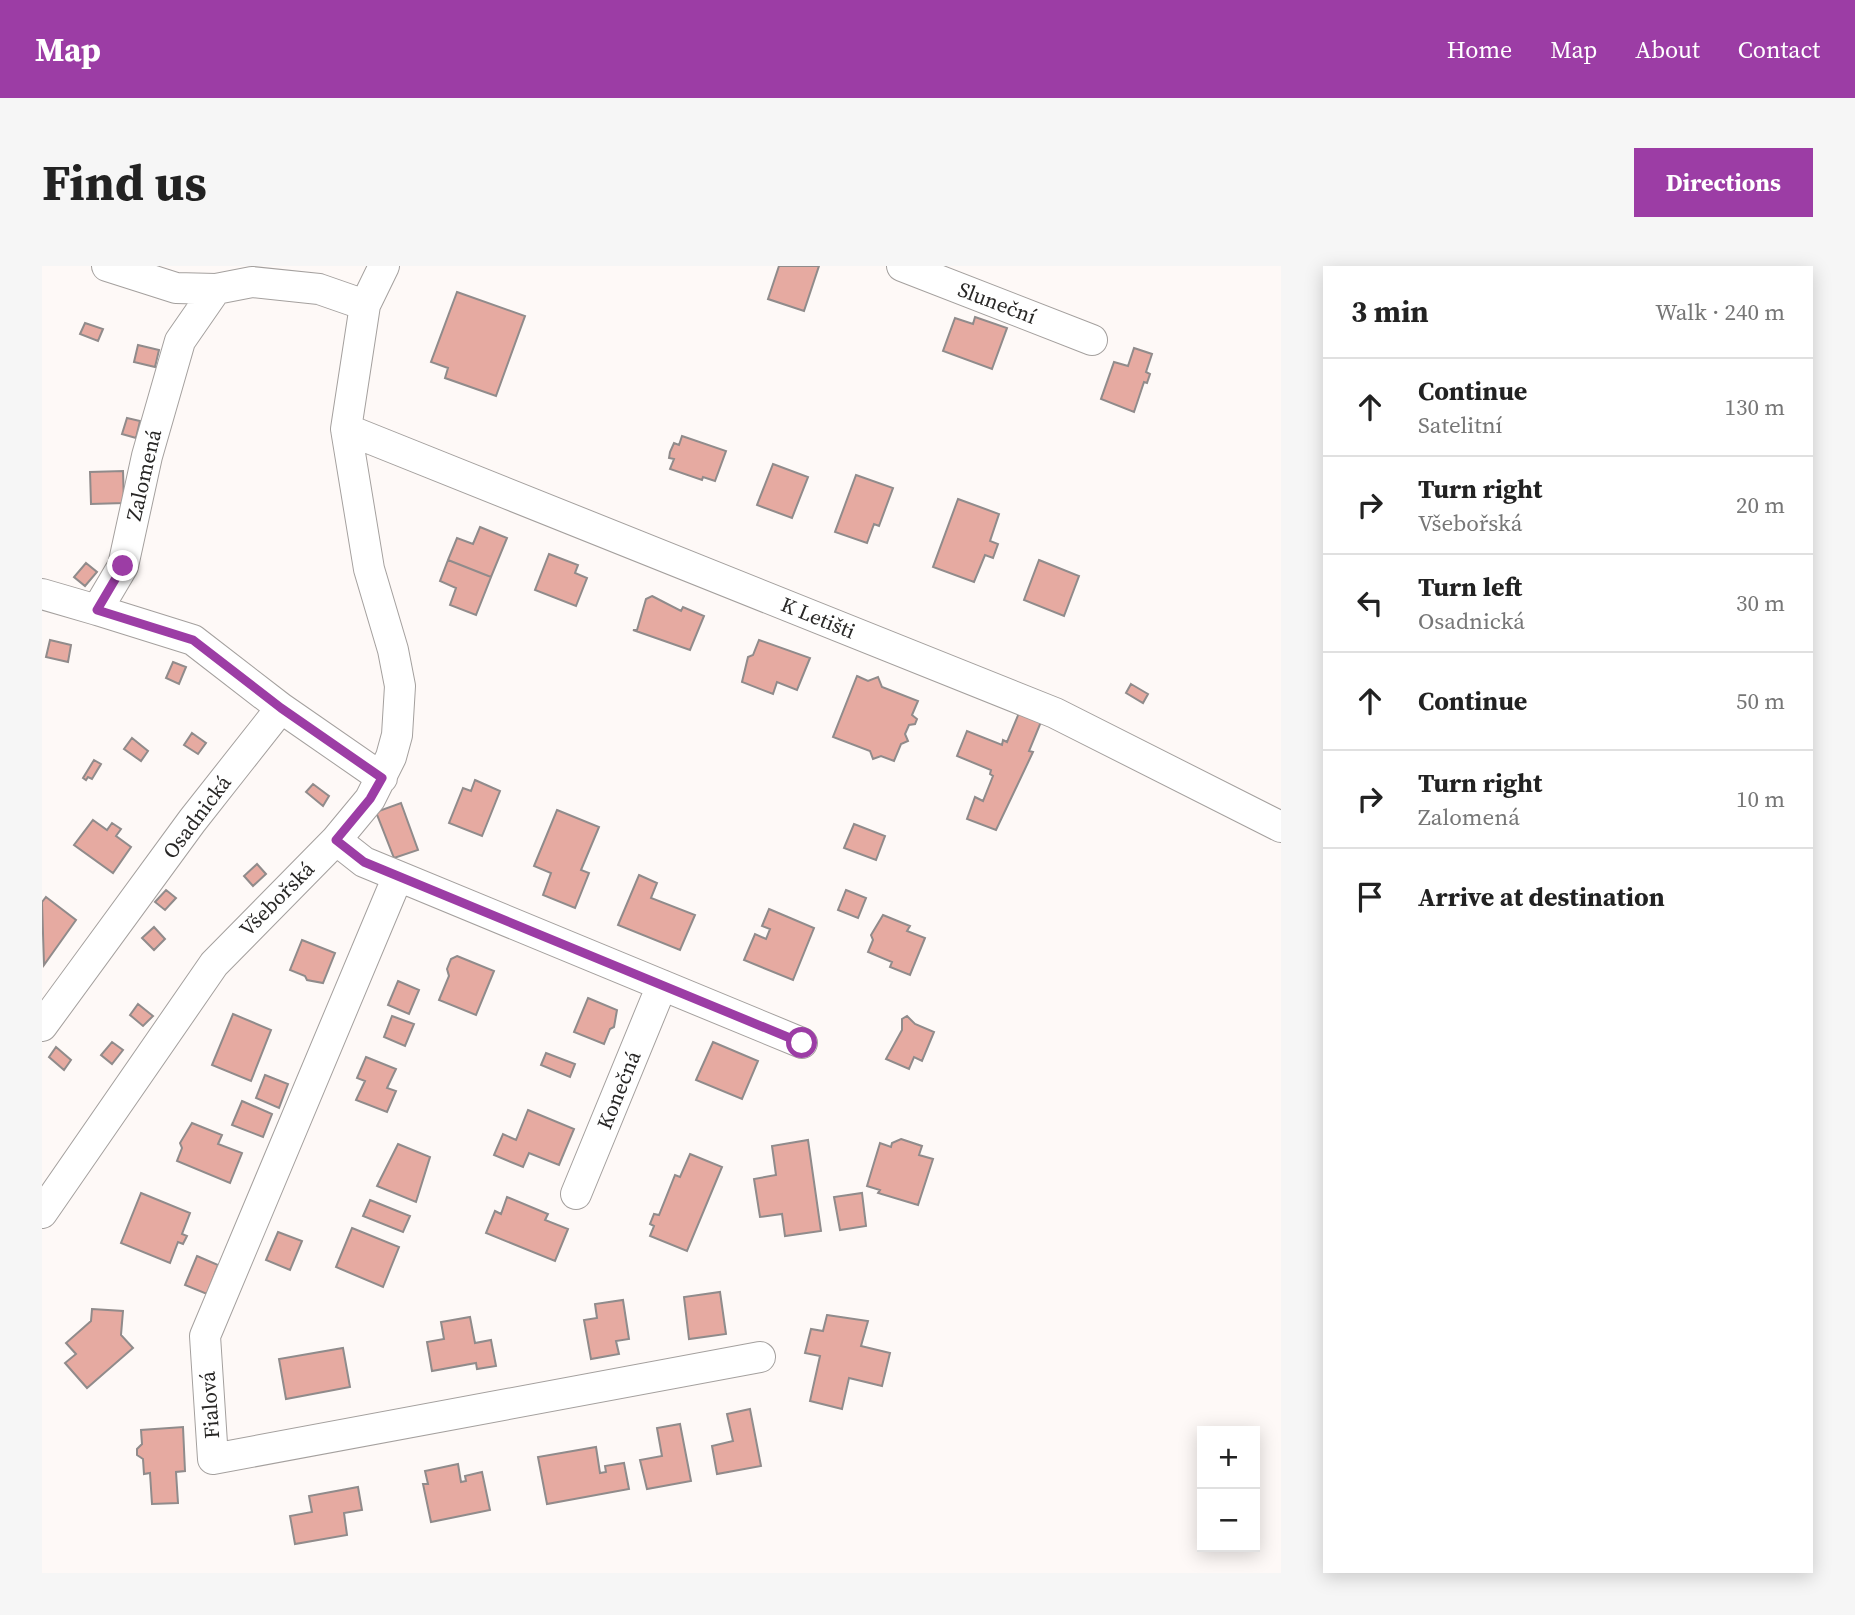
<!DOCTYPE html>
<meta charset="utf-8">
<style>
body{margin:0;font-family:"Source Serif 4",serif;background:#f6f6f6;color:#222}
.controls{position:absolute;right:21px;bottom:21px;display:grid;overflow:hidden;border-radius:0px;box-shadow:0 4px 18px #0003}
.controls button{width:63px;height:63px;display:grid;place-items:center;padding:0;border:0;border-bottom:2px solid #e0e0e0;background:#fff;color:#222;font:35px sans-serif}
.stop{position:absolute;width:21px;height:21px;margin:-16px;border:5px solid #9c3da5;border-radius:50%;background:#fff}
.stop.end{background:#9c3da5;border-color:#fff;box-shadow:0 2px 7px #0008}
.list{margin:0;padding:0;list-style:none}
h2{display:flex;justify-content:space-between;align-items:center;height:91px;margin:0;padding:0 28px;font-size:30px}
h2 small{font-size:23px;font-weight:400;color:#767676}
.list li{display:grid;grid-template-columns:46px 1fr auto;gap:21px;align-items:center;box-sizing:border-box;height:98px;padding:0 28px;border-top:2px solid #e0e0e0}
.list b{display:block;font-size:26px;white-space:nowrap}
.list p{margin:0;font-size:23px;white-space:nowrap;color:#767676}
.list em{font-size:23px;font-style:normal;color:#767676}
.icon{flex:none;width:38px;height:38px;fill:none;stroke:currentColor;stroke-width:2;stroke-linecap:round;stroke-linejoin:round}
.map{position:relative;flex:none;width:1239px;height:1307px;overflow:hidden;border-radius:0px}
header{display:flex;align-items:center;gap:42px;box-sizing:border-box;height:98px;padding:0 35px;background:#9c3da5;color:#fff}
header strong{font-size:33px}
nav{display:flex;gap:38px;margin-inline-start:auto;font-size:24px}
.intro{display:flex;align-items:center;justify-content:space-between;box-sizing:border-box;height:168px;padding:0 42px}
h1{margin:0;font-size:49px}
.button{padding:18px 32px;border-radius:0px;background:#9c3da5;color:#fff;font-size:24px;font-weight:700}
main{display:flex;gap:42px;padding:0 42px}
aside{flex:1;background:#fff;border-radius:0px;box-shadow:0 4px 18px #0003}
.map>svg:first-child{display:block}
.building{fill:#e6aaa1;stroke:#908b8b;stroke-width:2}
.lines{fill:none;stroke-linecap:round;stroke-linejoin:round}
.minor-casing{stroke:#a4a09e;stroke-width:32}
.minor{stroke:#fff;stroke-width:30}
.route{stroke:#9c3da5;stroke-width:9}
.labels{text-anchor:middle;stroke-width:5;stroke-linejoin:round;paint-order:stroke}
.street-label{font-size:21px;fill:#282726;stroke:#fff}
</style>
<header>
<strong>Map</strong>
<nav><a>Home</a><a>Map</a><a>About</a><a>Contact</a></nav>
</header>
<div class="intro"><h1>Find us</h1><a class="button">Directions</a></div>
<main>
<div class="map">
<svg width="1239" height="1307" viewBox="0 0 1239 1307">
<rect width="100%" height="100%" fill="#fef9f7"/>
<path class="building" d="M737,0H777L762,45L726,33Z
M415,26L483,50L454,130L403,112L406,102L389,96Z
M933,51L965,62L950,103L901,85L913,52L931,58Z
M43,57L61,63L56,75L38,68Z
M96,79L117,84L113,101L92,96Z
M1092,82L1110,88L1104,106L1108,108L1105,117L1102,116L1092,146L1059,133L1072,96L1086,100Z
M85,152L98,155L94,172L80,168Z
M640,170L684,185L673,215L661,211L660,214L628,203L632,193L627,192L628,186L632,177L637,179Z
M731,198L766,211L750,252L715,239Z
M81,205L82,237L49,238L48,206Z
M814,209L851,222L837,260L832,258L825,277L793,266Z
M916,233L957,248L948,275L956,278L951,292L943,289L932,316L891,301Z
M438,261L465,272L449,311L406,294L415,272L431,278Z
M507,288L536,299L533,307L545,312L534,340L493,324Z
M406,294L449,311L434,349L408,339L414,322L398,315Z
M997,294L1037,310L1022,350L982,334Z
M44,297L55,306L43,320L32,311Z
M610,330L639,345L641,341L662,350L648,384L591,364H595L604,333Z
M8,374L29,379L26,396L4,391Z
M717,374L768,392L755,424L735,416L731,428L700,416L706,391L711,389Z
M131,396L144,401L137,418L124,412Z
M815,410L826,415L836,411L840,421L876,435L870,449L875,453L873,458L867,459L863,468L866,475L859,478L852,495L839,490L831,493L828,485L791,471Z
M1089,418L1106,428L1101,437L1084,427Z
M979,442L1001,451L987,485L991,486L954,564L925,553L933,531L941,535L951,510L948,508L949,504L915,490L925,465L960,479L961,474L965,476Z
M150,467L164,477L156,488L142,479Z
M90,472L106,485L99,495L82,483Z
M52,494L59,498L50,513L46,511L44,514L41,512Z
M433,514L458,525L440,570L407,557L421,522L429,525Z
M271,518L287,530L281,540L264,526Z
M359,537L376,584L352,592L334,546Z
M515,544L557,561L539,604L547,607L533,642L501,629L509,607L492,600Z
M51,554L65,564L70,557L79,563L74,570L89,581L71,607L32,579Z
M812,558L843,570L834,594L802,582Z
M215,598L224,608L211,620L202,610Z
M597,609L615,617L609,632L653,649L638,684L576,659Z
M124,624L134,632L123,644L113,636Z
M804,624L824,632L816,652L796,644Z
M4,631L34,654L2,699L0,636Z
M727,643L772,662L751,714L702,694L713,668L724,673L728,663L720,660Z
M841,649L868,660L865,665L883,672L868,709L848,701L850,696L826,686L831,674L829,669Z
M112,661L123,673L112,684L100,672Z
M260,674L293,687L281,717L265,714L263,710L248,704Z
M415,690L452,705L434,749L397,734L407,710L405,703L409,693Z
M356,715L377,724L367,748L346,739Z
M546,732L575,744L572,761L568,763L562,778L532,766Z
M96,738L111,750L101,760L88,749Z
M191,748L229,764L209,815L170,799Z
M350,750L372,758L363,780L342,771Z
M865,750L873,758L892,766L880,795L872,791L867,803L844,793L860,764V753Z
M70,776L81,784L70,798L59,789Z
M671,776L716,795L700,833L654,814Z
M14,781L29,794L22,804L7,791Z
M504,787L533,798L528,811L499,799Z
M324,791L354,803L345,822L354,825L345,846L314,834L323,815L315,812Z
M223,809L246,818L237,842L214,832Z
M200,835L230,848L221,871L190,859Z
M486,844L532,863L517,899L487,887L481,901L452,889L461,868L474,874Z
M150,857L180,869L176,878L200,887L188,917L135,895L140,882L138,877Z
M859,873L880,880L877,889L891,893L876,939L836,927L838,924L825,920L838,877L849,881L850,877Z
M766,874L779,965L743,970L740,948L718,951L712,913L734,909L730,880Z
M356,878L388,891L374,936L335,920Z
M648,888L680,901L645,985L608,970L612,960L608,958L612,948L617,949L633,909L638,911Z
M99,927L148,947L140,968L145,970L141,978L136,976L128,997L79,977Z
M820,927L824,960L798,964L792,931Z
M465,931L506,948L503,954L526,963L513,995L444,967L453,945L459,948Z
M328,934L368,950L361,966L321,950Z
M310,962L357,981L341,1021L294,1001Z
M236,966L260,975L248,1004L224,994Z
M155,990L176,999L165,1028L143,1019Z
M678,1026L684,1068L647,1073L642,1031Z
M581,1034L587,1073L574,1075L577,1088L549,1093L542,1054L555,1052L553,1038Z
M50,1043L81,1045L79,1069L91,1082L45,1122L23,1097L34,1088L24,1077L49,1055Z
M785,1049L826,1055L819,1080L848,1087L840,1120L807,1112L800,1143L768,1135L778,1090L763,1087L769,1063L781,1065Z
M428,1051L433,1077L449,1074L454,1100L435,1103L434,1097L390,1105L385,1076L402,1073L399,1056Z
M301,1082L308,1121L244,1133L237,1093Z
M708,1143L719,1200L675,1208L670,1180L691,1175L685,1148Z
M638,1158L649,1215L605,1223L598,1194L620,1190L615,1162Z
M141,1161L143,1205L134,1206L136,1237L110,1238L108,1207L102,1208L101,1193L95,1189V1183L100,1178L99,1164Z
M554,1181L558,1207L564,1206L563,1200L582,1197L587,1223L505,1238L496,1191Z
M416,1198L419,1216L424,1215L423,1210L440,1206L448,1244L389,1256L381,1218H386L383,1205Z
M316,1221L320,1244L302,1247L305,1269L253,1278L248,1250L270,1246L267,1230Z"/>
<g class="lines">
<g class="minor-casing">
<path id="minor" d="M65,0L134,22L174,23L210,16L277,23L323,39
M860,0L1050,74
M304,163L1013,447L1239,561
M0,328L55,344L81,300L105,190L138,75L174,23
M55,344L151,374L239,442
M294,574L322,596L760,777
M356,610L163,1070L171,1193L718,1091
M0,760L150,555L239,442L340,512
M534,928L620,719
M0,947L172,698L294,574L328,533L349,491L355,469L358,420L351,384L327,303L304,163L323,39L342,0"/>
</g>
<use href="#minor" class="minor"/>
</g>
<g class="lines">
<path class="route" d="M81,300L55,344L151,374L239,442L340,512L328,533L294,574L322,596L760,777"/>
</g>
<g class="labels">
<g class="street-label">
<text transform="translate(955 37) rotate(21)" y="7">Sluneční</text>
<text transform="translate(102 209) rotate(-77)" y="7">Zalomená</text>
<text transform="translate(776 352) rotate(22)" y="7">K Letišti</text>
<text transform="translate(155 551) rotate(-53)" y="7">Osadnická</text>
<text transform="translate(235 633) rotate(-45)" y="7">Všebořská</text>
<text transform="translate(577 824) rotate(-68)" y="7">Konečná</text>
<text transform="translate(168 1139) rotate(-94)" y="7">Fialová</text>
</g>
</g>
</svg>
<div class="controls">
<button>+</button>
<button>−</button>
</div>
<div class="stop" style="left:760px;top:777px"></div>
<div class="stop end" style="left:81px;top:300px"></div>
</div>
<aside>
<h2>3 min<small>Walk · 240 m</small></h2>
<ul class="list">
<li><svg class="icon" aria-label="ahead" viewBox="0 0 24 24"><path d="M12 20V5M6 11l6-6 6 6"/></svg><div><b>Continue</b><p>Satelitní</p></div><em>130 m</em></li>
<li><svg class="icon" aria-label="right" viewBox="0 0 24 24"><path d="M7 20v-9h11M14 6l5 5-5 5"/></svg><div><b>Turn right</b><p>Všebořská</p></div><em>20 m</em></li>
<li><svg class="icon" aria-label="left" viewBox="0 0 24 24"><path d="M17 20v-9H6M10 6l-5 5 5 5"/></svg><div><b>Turn left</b><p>Osadnická</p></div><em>30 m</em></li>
<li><svg class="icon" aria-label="ahead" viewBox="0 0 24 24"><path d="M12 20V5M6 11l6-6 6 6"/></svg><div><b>Continue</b></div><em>50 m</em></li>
<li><svg class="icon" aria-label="right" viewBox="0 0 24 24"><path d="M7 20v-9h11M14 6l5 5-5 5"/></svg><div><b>Turn right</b><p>Zalomená</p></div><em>10 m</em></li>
<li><svg class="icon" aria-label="arrive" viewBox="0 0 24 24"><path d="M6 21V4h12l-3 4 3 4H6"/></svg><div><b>Arrive at destination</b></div></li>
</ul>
</aside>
</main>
